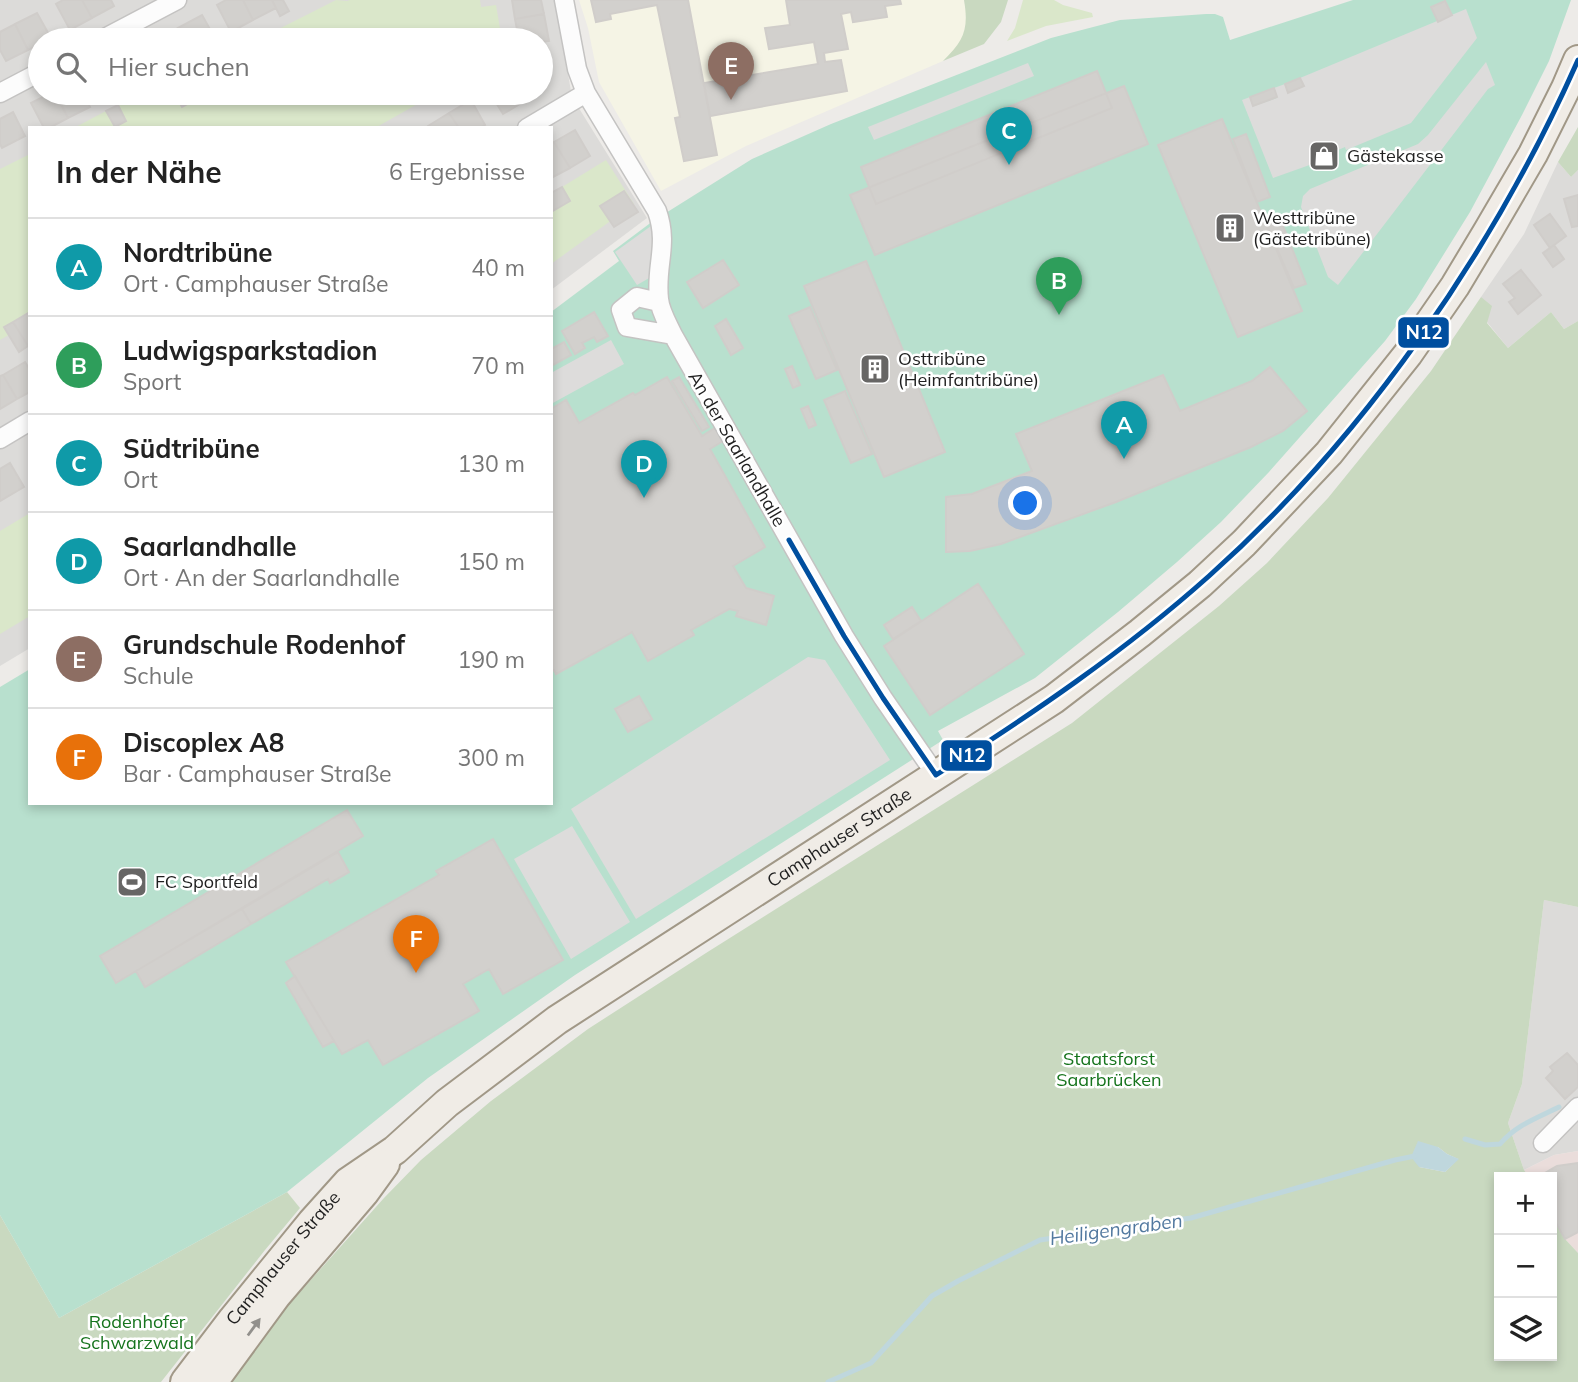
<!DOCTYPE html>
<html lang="de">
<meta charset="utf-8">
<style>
body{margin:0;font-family:Mulish,sans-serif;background:#f6f6f6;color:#222}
.controls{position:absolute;right:21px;bottom:21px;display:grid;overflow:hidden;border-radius:0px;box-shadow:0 4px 10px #0003}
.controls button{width:63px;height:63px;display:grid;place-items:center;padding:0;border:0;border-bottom:2px solid #e0e0e0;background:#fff;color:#222;font:35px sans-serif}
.you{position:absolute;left:1026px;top:504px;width:24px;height:24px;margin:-18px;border:5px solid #fff;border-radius:50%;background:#1a73e8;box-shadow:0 0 0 10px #1a73e833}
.badge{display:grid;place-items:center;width:46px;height:46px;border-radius:50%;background:#1a73e8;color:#fff;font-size:23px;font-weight:700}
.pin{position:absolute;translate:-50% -58px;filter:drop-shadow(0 2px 4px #0008)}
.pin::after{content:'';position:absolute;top:37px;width:24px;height:21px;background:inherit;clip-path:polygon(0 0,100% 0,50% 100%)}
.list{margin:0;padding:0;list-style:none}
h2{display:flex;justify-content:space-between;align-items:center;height:91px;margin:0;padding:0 28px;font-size:30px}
h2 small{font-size:23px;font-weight:400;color:#767676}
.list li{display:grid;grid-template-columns:46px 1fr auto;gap:21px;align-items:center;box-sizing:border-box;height:98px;padding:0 28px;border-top:2px solid #e0e0e0}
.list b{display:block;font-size:26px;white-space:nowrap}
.list p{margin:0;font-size:23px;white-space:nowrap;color:#767676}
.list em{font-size:23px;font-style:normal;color:#767676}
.icon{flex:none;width:38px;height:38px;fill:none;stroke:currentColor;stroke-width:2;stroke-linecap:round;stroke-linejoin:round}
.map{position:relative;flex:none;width:1578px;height:1382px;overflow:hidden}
.search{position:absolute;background:#fff;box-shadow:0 4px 10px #0003;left:28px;top:28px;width:525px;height:77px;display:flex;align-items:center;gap:18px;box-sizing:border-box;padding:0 24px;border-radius:38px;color:#767676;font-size:26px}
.panel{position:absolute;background:#fff;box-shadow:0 4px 10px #0003;left:28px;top:126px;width:525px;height:679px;border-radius:0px}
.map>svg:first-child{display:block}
.residential{fill:#dcdbd9;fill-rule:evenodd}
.commercial{fill:#eadddb}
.education{fill:#f5f4e5}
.grass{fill:#dae7ca}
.forest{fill:#c9d9c0;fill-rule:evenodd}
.pitch{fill:#b8e0ce}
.parking{fill:#dddcdb}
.water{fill:#bfd7dd}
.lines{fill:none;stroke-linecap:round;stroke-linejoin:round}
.stream{stroke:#bfd7dd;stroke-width:5}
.building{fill:#d2d0cd;stroke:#d0cdca;stroke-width:2}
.street-casing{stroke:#c4c3c2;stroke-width:21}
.primary-casing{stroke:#a19887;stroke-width:32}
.street{stroke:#fcfcfc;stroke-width:18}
.primary{stroke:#f0ece6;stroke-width:28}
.bus-1-casing{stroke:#fff;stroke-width:10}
.bus-1{stroke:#004f9f;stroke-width:5}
.oneway{fill:#92908c}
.labels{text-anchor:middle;stroke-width:5;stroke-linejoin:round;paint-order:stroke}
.poi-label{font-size:18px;fill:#1f1f1f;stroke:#fff;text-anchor:start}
.street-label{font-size:18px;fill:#1f1f1f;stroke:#fff}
.park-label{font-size:18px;fill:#16741d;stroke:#fff}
.water-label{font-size:19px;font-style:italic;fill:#51789f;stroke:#fff}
.line-badge{stroke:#fff;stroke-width:2.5}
.badge-label{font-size:19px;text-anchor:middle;font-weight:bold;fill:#fff}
</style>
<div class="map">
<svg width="1578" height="1382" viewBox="0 0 1578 1382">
<rect width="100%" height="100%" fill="#edebe8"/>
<path class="residential" d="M0,0H555L572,97L647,218L551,290V128H30V648L0,666ZM40,40H541V93H40Z
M1558,162L1571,177L1578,170V321L1564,329L1551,312L1508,348L1487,322L1481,297L1524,234Z
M1544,900L1578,907V1151L1554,1155L1524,1170L1508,1123L1522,1084Z"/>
<path class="commercial" d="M1578,1151V1253L1565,1239L1552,1216V1177H1529L1524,1170L1554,1155Z"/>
<path class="education" d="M579,0H964L967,15L965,33L958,47L943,61L746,146L661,191L599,82L588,28Z"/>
<path class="grass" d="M336,0L347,1L350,0H480L481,7L496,5L502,40H257Z
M1023,0H1054L1063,5L1092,13L1093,17L1046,26L1007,41L1015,28Z
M142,93H156L161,101L175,94L200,97L198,93H437L375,128H74L106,111L115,127L126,121L118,105Z
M28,155L30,158V323L0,340V169Z
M606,160L634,204L551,264V212L570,201L562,187Z
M30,513V616L0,634V531Z"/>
<path class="forest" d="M964,0H1008L1001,22L984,44L943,61C964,41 969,29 964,0Z
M1578,127V170L1571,177L1558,162Z
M1481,297L1492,306L1487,323L1508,348L1551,312L1564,329L1578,321V907L1544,900L1522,1084L1508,1123L1524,1170L1529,1177H1499V1356H1552V1216L1565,1239L1578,1253V1382H232L275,1320L384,1198L421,1160L491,1101L588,1029L706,953L1072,723L1219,606L1267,563L1328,498L1431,371ZM1438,1147L1447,1154L1458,1159L1445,1172L1419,1167Z
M287,1192L300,1208L265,1250L161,1382H0V1215L59,1318Z"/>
<path class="pitch" d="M1353,0H1571L1549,61L1522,115L1470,212L1416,299L1385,341L1269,472L1221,522L1177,562L1118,612L1035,678L938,731L943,740L575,975L428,1078L287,1192L59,1318L0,1215V687L30,669V803H551V312L619,261L613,251L653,221L752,159L831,124L1051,38L1120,20L1206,14H1215L1223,17L1230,40Z"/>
<path class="parking" d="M1466,9L1477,38L1411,123L1346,150L1345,147L1331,153L1330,150L1316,156L1318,162L1273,178L1242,100L1250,97L1254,106L1277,98L1274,88L1285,84L1289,92L1303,87L1300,78Z
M1486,62L1495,85L1488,89L1338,285L1328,277L1301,207L1303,196L1310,189L1418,144L1428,135Z
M1028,63L1034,76L874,140L868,127Z
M651,226L663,246L658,273L637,285L615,252Z
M611,340L624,364L551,404V373Z
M808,657L825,660L890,760L636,919L571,809Z
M572,826L630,922L571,959L514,859Z"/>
<path class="water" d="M1418,1141L1438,1147L1447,1154L1459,1159L1445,1172L1419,1167L1411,1157Z"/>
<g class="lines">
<path class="stream" d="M1465,1139L1485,1145L1500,1144C1516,1125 1537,1118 1559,1107
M828,1382L871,1363L932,1296L958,1281L1040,1240L1191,1218L1395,1160L1415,1156"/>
</g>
<path class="building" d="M63,0H82L92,18L70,30L56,4Z
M82,0H111L114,6L92,18Z
M226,0H243L253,20L231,32L217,5Z
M243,0H272L276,8L253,20Z
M272,0H283L289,11L280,16Z
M512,0H541L544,14L515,19Z
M591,0H688L717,155L684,161L675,118L680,117L657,5L610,14L611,19L596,22Z
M786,0H900L901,4L885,6L887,17L853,22L851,12L841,14L848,49L824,53L825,62L841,60L847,91L710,116L704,83L818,64L814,42L769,49L765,28L790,25Z
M1445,1L1452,15L1438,22L1431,7Z
M37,13L51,38L40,40V44L28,50L15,24Z
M544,14L549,41L541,42V40H519L515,19Z
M202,15L216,40H185L178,28Z
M15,24L28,50L6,61L0,50V32Z
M178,28L185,40H154Z
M1097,71L1112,108L876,204L861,167Z
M1300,78L1304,86L1288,93L1285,84Z
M1124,86L1148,144L875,255L850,195Z
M1274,88L1277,97L1253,106L1250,97Z
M51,93H55L68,118L49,128H44L31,103Z
M55,93H83L90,107L68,118Z
M174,93H198L200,97L182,107Z
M490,93H520L525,101L503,114Z
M471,100L485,125L480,128H459L449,113Z
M118,105L126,121L115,127L106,111Z
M13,112L25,136L2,148L0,144V119Z
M449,113L459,128H429L428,126Z
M1222,119L1302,311L1238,337L1158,145Z
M575,130L590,156L570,168L554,142Z
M1246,134L1270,197L1257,202L1233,139Z
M554,142L570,168L551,178V144Z
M562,187L570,201L551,212V193Z
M624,191L638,212L614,227L600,206Z
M1578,195V226L1572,227L1564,199Z
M1550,214L1566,236L1550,248L1534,225Z
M1280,218L1306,284L1294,288L1266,223Z
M1554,245L1564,259L1553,267L1543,253Z
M723,260L739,285L703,308L687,282Z
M866,261L945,452L884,477L804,286Z
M1521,270L1541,295L1518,314L1509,302L1515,298L1503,284Z
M810,307L837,370L816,379L789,316Z
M30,312V345L28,346L13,322Z
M594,312L608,336L597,342L594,337L582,343L585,348L575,354L562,331Z
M726,319L743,348L731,355L715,326Z
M13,322L28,346L19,352L4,327Z
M564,342L571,355L551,366V349Z
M25,362L30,370V392L17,399L3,375Z
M792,366L800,385L793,388L785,369Z
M1270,367L1307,411L1283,431L1251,447L1116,502L1001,544L970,551L946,552V497L972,494L1032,471L1016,434L1163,375L1180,411L1252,381Z
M3,375L17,399L0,409V376Z
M667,377L702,436L715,428L723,441L710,449L765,547L733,566L746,588L774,596L766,625L736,616L738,611L729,609L691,630L694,635L648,661L632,632L556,674L554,670L551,672V409L566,400L579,423L633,393L635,395Z
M679,377L709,427L702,431L672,381Z
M845,391L872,454L851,463L824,400Z
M808,406L816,425L809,428L801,409Z
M10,463L24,487L0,501V469Z
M978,584L1024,654L930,715L884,646Z
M912,607L921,621L893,639L884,625Z
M639,696L652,719L628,732L615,709Z
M347,810L363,836L116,983L100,956Z
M493,839L563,960L503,994L489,969L463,984L479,1011L383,1065L368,1040L342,1054L286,962L439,875L436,871Z
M338,852L349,872L330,883L328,879L251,924L242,909Z
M242,909L251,924L145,987L136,971Z
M295,976L334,1041L323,1047L286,983Z
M1567,1053L1578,1065V1087L1565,1099L1546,1078L1553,1071L1550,1067Z
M1578,1163V1232L1565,1239L1552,1216V1177H1538L1557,1166Z"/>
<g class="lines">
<g class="street-casing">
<path id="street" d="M564,0L577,69L586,93L657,211C669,245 655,266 659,299C660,311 668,324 673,335L844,636L883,698L936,775
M101,40L177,0
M0,93L40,72
M527,128L586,93
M659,302L637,297L621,310L627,327L673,335
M0,439L30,421
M1543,1143L1578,1107"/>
</g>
<g class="primary-casing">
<g id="primary">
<path id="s1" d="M185,1382L233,1319L312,1222L348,1182L395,1150L447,1103L557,1020L1054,699L1140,633L1200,584L1244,543L1329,453L1408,354L1455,286L1488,231L1533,154L1566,88L1578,60"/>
<path d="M213,1382L276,1296L364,1193L385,1164"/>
</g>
</g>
<use href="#street" class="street"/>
<use href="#primary" class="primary"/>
<g class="bus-1-casing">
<path id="bus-1" d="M789,540L844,636L883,698L936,775C1031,715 1125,651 1209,576C1364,438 1494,250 1578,60"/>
</g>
<use href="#bus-1" class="bus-1"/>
</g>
<defs><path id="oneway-solid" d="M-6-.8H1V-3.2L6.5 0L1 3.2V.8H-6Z" transform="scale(1.75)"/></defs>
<use class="oneway" href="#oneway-solid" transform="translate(254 1327) rotate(-54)"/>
<defs>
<g id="shop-square" transform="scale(1.575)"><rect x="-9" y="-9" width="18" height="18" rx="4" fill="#676665" stroke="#fff"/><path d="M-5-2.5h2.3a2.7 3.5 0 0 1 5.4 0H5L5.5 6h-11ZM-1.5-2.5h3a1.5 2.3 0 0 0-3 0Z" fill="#fff"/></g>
<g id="building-square" transform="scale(1.575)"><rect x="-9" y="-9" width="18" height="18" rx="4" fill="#676665" stroke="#fff"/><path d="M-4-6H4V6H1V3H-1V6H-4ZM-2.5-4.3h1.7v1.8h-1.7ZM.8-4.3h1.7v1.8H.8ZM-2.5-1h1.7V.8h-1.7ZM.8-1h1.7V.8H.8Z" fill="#fff"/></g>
<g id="stadium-square" transform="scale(1.575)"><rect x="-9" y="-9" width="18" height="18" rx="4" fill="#676665" stroke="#fff"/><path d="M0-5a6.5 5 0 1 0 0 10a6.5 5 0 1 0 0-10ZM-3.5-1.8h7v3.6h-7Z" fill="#fff"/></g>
</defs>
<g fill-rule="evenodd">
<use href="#shop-square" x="1324" y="156"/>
<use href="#building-square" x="1230" y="228"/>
<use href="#building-square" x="875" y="369"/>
<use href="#stadium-square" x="132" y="882"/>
</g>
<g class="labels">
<g class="poi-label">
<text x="1347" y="162">Gästekasse</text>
<text x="1253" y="224">Westtribüne<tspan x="1253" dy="21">(Gästetribüne)</tspan></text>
<text x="898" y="365">Osttribüne<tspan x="898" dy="21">(Heimfantribüne)</tspan></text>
<text x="155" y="888">FC Sportfeld</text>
</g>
<g class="street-label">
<text transform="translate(737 449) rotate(60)" y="6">An der Saarlandhalle</text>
<text dy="6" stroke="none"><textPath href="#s1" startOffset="859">Camphauser Straße</textPath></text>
<text dy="6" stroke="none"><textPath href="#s1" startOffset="158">Camphauser Straße</textPath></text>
</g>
<g class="park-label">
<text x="1109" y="1065">Staatsforst<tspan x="1109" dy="21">Saarbrücken</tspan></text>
<text x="137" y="1328">Rodenhofer<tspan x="137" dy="21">Schwarzwald</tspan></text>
</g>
<g class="water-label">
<text transform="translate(1116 1229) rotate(-8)" y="7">Heiligengraben</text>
</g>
</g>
<g class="line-badge">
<rect x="1397" y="316" width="53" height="33" rx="7" fill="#004f9f"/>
<rect x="940" y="739" width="53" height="33" rx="7" fill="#004f9f"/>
</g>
<g class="badge-label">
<text x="1424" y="339">N12</text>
<text x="967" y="762">N12</text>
</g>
</svg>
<div class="controls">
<button>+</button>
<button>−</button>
<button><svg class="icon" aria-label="layers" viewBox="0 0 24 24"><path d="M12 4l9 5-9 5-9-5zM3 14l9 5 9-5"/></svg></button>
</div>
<div class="you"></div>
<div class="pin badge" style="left:1124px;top:459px;background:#0f9aa8">A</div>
<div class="pin badge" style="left:1059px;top:315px;background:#2e9e5b">B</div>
<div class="pin badge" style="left:1009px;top:165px;background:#0f9aa8">C</div>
<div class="pin badge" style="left:644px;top:498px;background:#0f9aa8">D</div>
<div class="pin badge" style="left:731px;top:100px;background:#8d6e63">E</div>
<div class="pin badge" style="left:416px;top:973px;background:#e8710a">F</div>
<div class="search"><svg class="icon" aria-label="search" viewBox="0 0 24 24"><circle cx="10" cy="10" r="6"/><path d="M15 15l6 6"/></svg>Hier suchen</div>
<section class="panel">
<h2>In der Nähe<small>6 Ergebnisse</small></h2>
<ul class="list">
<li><span class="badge" style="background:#0f9aa8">A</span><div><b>Nordtribüne</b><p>Ort · Camphauser Straße</p></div><em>40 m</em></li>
<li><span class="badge" style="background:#2e9e5b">B</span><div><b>Ludwigsparkstadion</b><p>Sport</p></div><em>70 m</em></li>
<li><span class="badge" style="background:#0f9aa8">C</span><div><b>Südtribüne</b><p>Ort</p></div><em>130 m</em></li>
<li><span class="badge" style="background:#0f9aa8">D</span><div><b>Saarlandhalle</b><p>Ort · An der Saarlandhalle</p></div><em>150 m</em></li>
<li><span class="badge" style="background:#8d6e63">E</span><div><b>Grundschule Rodenhof</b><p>Schule</p></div><em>190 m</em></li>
<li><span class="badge" style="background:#e8710a">F</span><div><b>Discoplex A8</b><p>Bar · Camphauser Straße</p></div><em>300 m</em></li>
</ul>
</section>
</div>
